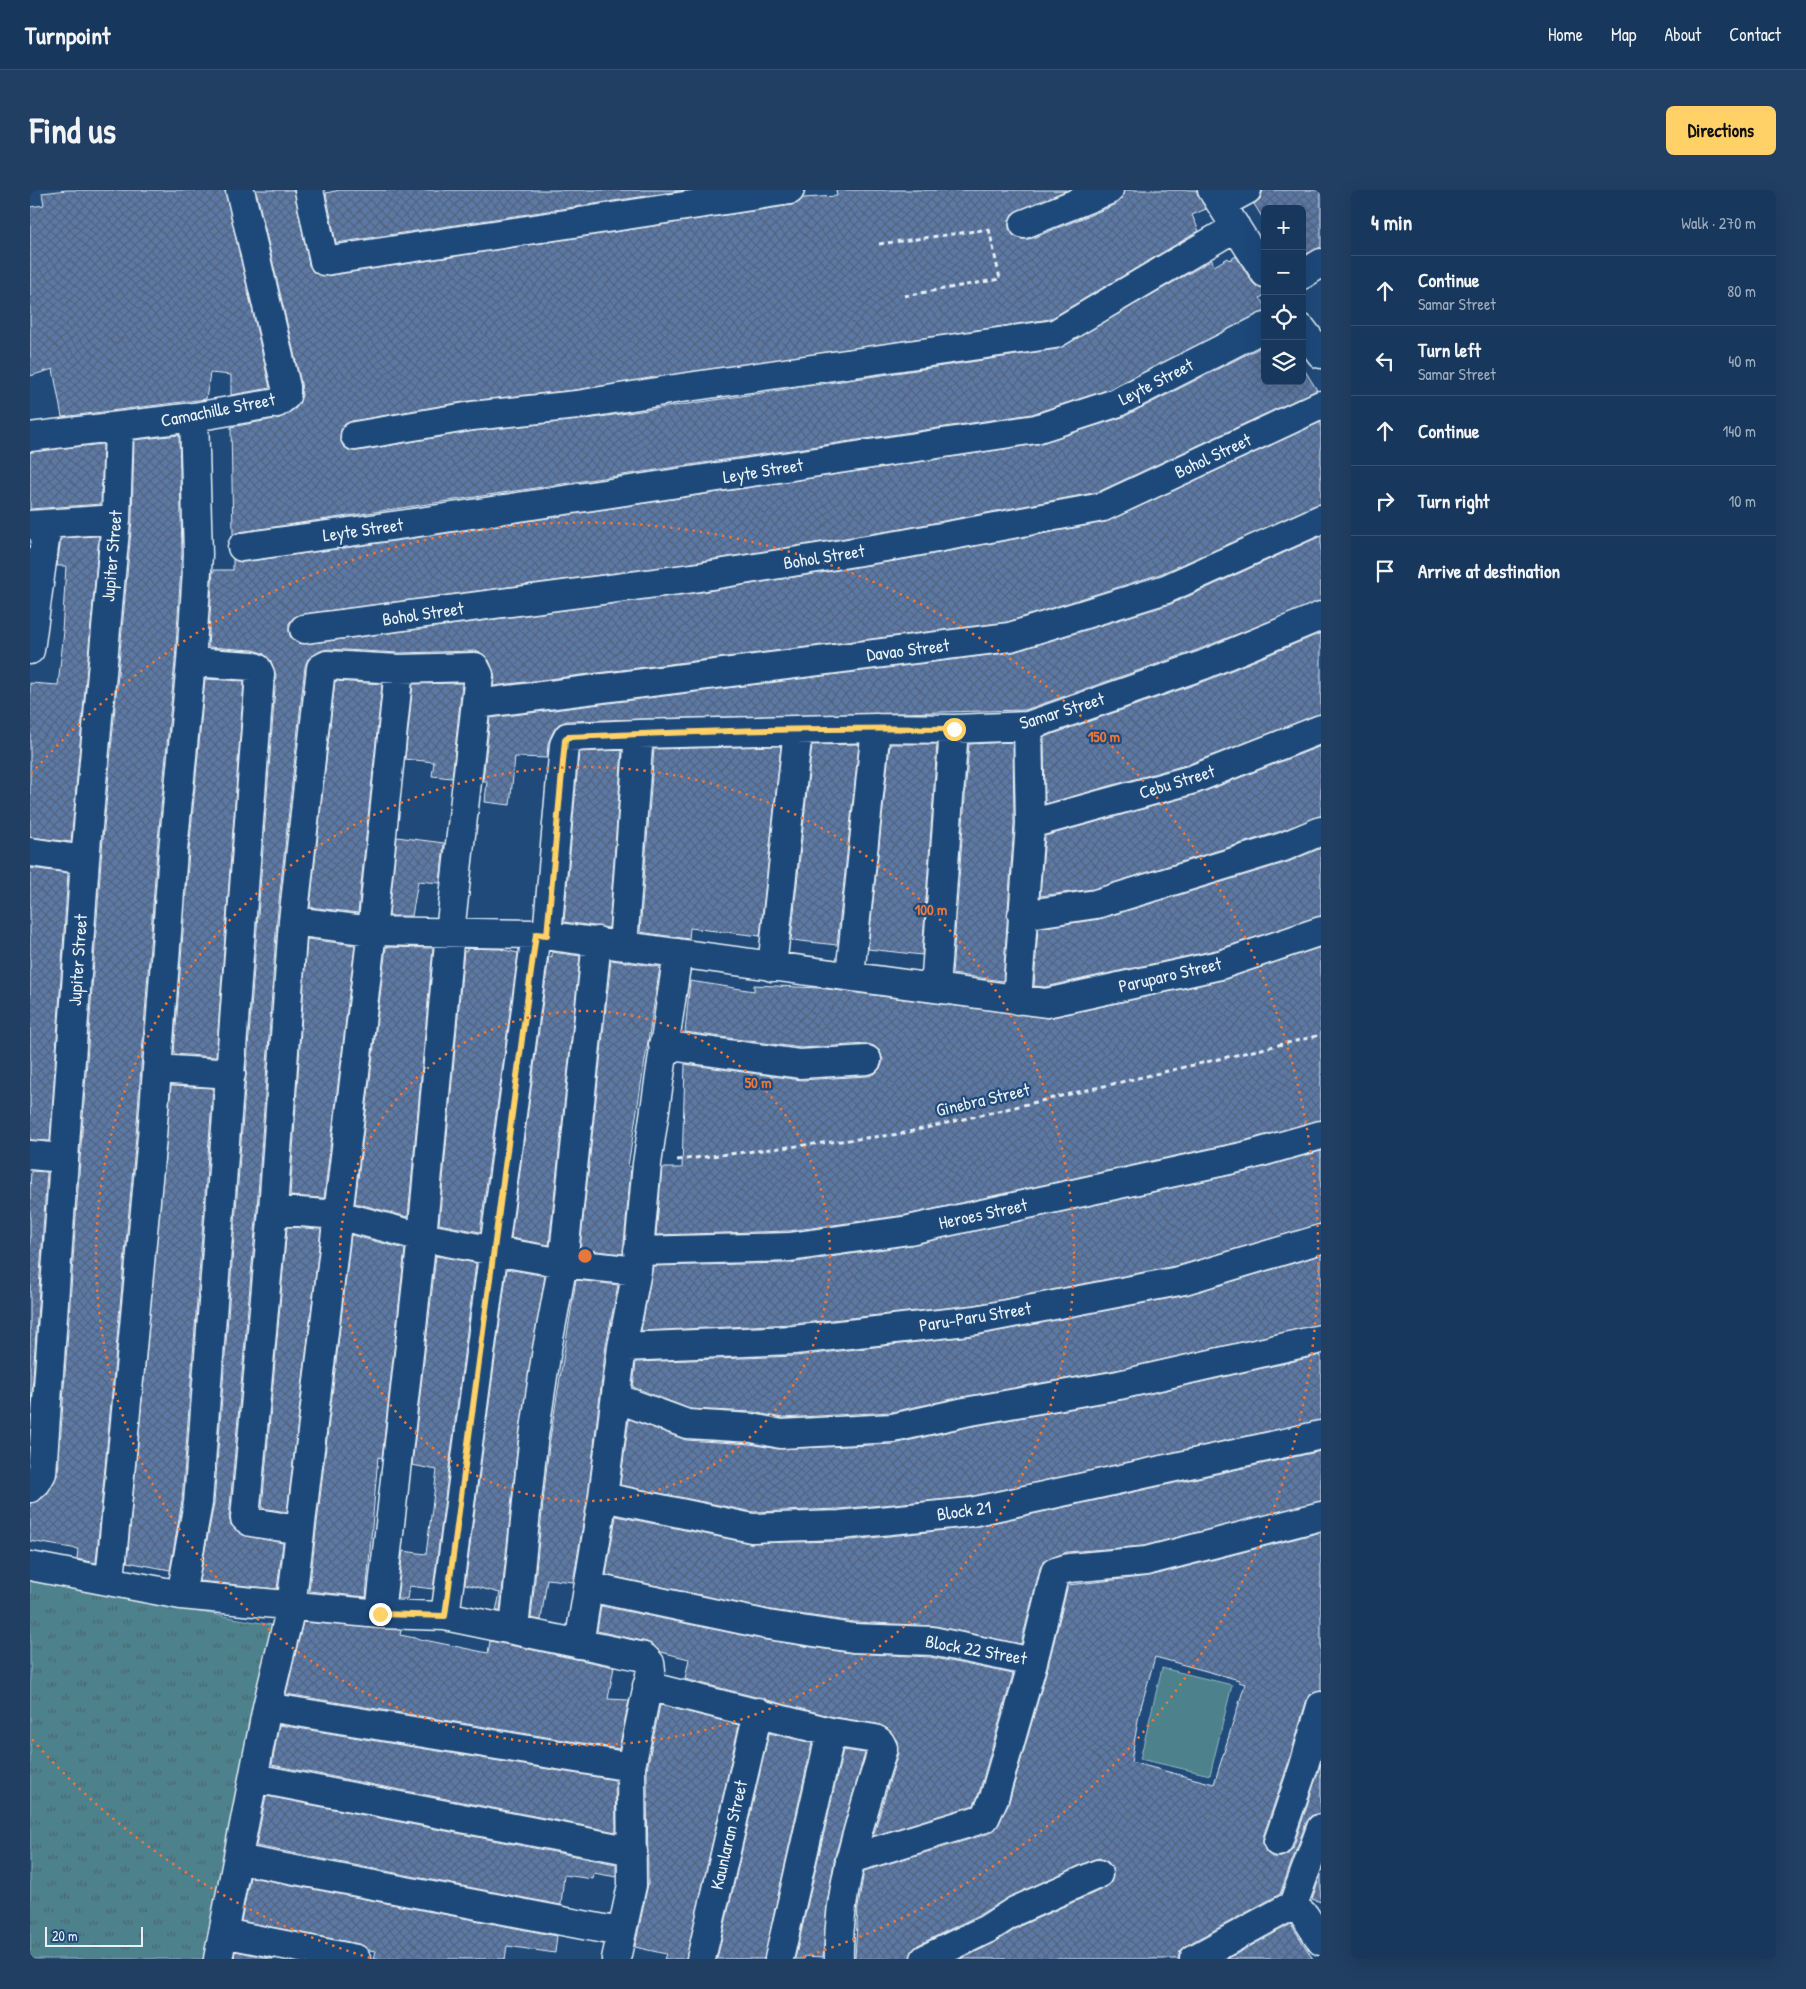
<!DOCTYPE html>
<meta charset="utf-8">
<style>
body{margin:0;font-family:"Patrick Hand",sans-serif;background:#203f62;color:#f1f3f6}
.controls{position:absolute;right:15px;top:15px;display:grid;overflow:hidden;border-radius:8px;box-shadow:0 5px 20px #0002}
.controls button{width:45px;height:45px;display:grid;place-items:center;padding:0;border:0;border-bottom:1px solid #365272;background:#17385c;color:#f1f3f6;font:25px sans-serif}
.scale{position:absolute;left:15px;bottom:12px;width:98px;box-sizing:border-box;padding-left:5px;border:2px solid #e8f1f8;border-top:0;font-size:14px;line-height:18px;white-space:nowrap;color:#e8f1f8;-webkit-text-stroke:4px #1f4a7a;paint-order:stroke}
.stop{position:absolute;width:15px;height:15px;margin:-11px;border:4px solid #ffd166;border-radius:50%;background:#fff}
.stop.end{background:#ffd166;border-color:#fff;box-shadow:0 1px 5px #0008}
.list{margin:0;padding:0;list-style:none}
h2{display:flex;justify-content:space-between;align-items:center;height:65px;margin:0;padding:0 20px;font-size:21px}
h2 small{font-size:16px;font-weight:400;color:#9eacbb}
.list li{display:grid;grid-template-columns:32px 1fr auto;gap:15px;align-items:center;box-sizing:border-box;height:70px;padding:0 20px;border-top:1px solid #365272}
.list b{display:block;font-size:19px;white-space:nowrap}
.list p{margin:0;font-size:16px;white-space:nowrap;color:#9eacbb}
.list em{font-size:16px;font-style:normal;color:#9eacbb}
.icon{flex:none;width:28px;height:28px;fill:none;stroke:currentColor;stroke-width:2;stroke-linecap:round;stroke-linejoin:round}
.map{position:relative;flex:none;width:1291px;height:1769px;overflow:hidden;border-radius:8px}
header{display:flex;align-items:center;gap:30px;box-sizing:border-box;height:70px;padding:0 25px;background:#17385c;border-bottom:1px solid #365272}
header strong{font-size:24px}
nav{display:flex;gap:28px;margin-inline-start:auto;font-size:18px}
.intro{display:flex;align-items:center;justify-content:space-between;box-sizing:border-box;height:120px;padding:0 30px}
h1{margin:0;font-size:35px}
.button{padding:12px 22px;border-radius:8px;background:#ffd166;color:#111;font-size:18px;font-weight:700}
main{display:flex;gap:30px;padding:0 30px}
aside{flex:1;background:#17385c;border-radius:8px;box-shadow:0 5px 20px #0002}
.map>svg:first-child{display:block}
.grass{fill:url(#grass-tufts);stroke:#9bb9c2}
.garden{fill:#4e818c;stroke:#9bb9c2}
.building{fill:url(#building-cross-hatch);stroke:#e8f1f8;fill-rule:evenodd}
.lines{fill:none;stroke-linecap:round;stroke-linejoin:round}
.minor-casing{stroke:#e8f1f8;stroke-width:31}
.path{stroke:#e8f1f8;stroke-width:3;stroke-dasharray:5 4;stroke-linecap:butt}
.minor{stroke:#1f4a7a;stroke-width:28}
.route{stroke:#ffd166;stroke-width:6}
.ring{fill:none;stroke:#e8773b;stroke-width:2.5;stroke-dasharray:2.5 5}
.labels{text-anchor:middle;stroke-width:4.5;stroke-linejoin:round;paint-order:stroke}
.street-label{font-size:18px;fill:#e8f1f8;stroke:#1f4a7a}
.centre{fill:#e8773b;stroke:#1f4a7a;stroke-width:2.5}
.ring-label{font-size:15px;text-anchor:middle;font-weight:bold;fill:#e8773b;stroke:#1f4a7a;stroke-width:4.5;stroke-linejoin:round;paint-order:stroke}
</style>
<header>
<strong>Turnpoint</strong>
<nav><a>Home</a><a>Map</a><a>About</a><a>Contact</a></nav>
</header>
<div class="intro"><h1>Find us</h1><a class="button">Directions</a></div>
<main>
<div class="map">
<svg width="1291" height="1769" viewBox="0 0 1291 1769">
<defs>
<pattern id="grass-tufts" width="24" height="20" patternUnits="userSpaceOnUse" patternTransform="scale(1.25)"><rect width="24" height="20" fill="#4e818c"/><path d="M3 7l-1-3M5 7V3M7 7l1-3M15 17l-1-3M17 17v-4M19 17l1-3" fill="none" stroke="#4a676e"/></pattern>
<pattern id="building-cross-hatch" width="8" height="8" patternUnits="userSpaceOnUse" patternTransform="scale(1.25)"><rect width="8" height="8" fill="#5c79a6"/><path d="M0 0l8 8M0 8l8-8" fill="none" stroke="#52637d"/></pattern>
</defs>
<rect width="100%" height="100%" fill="#1f4a7a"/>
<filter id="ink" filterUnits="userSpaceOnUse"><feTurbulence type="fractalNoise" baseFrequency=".02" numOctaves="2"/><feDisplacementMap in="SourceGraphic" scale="10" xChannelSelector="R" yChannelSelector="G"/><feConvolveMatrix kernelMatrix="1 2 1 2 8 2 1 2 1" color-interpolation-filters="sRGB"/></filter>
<g filter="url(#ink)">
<path class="grass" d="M0,1391L242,1435L173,1769H0Z"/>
<path class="garden" d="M1132,1478L1202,1495L1180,1585L1110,1569Z"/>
<path class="building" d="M37,0H195L240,198L201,205V185L180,183L176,209L32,227L23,179L0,186V17L14,15L12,3Z
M226,0H264L279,75L283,82L296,86L762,15L773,8L807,6L806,0H1037L982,24L979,31V39L984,46L992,49H1000L1085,15L1092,9L1094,0H1166L1176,19L1162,25L1169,41L1020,129L545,200L439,211L322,231L315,234L311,240L310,248L313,256L320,261H328L444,241L550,230L1027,159L1182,70L1184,76L1198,68L1200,70L1206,66L1222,92L1227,97L1235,98V105L1230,108L1235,115V122L1080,199L1002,224L210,342L203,345L201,237L250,228L266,218L272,206L271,193Z
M310,0H656L306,53L296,3Z
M1233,0H1291V57L1272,66V19H1235V32L1224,14L1230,9Z
M1235,155V191H1272V176L1287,200L1068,302L871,339L661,373L272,424L264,427L259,433V442L261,448L268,453L276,454L665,403L877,369L1076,332L1291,232V314L1130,384L977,432L463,496L465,486L459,470L453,464L445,461L369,463L298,459L290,461L278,469L275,476L247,729L227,1019L199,1327L201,1335L213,1345L253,1353L247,1399L169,1391L184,1314L246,485L241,471L233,463L223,460L178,457L183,380H203V369L214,372L378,349L1008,254L1093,227Z
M149,245L152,362L145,471L127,660L106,946L66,1373L47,1369L48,1359L0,1351V1313L10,1310L17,1304L28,1284L71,671L102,330L104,250Z
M73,254L71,314L0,319V262Z
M69,346L41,652L0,647V493L28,495L34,441H32L36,376H27L31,348Z
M1291,346V411L1167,460L995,520L537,531L529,534L524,540L518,553L517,568L485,567L480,615L455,612L457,591H453L460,528L984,462L1141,414Z
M1291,443V524L1159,574L1015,614L1014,547L1178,490Z
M175,489L214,491L186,867L144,864L159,662Z
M305,491L352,494L328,723L280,717Z
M432,493L422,588L402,586L404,572L375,569L383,494Z
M983,552L984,634L973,791L922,784L939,554Z
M829,554L807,755L761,750L782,555Z
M860,554H907L892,765L838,759Z
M751,556L730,746L660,738L659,749L610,742L624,559Z
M1291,556V626L1248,642L1063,699L1010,706L1015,646L1168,604Z
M592,560L579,738L534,732L549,562Z
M367,647L414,653L410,693L388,691L382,726H359Z
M1291,658V726L1186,760L1015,797L1004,796L1008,738L1070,729L1258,672Z
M0,678L38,683L20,951L0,950Z
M277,749L325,755L294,1008L260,1006Z
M356,757L403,758L378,1027L325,1013Z
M1291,757V930L1213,951L876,1025L759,1041L626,1045L632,978H652L655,874L771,890L838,886L846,883L851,877L853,870L850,861L844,856L837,854L771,858L655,842L660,791L724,801V795L789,798L1019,828L1193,790Z
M437,758L470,759L488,763L450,1042L409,1034L434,761H437Z
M522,762L550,766L519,1055L481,1048L519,766L522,767Z
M581,770L630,777L598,976L601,977L593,1064L550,1059Z
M141,896L183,898L152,1311L140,1380L97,1372Z
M1291,961V1034L1150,1075L944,1115L763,1134L611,1141L623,1076L760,1073L881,1055L1220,981Z
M1,981L17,982L0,1231V999Z
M257,1037L291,1039L257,1322L232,1318Z
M321,1045L375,1059L352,1268L348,1267L336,1407L279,1401Z
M1291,1065V1134L1086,1180L932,1207L861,1222L752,1228L723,1222L660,1219L603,1197L606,1172L766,1166L949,1145L1157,1105Z
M406,1066L446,1073L403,1399L379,1396L377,1409H367L373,1361L396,1364L407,1280L382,1275Z
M477,1079L515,1086L488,1251L470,1421H466L470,1403L435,1394Z
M546,1090L588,1095L576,1155L558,1305L543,1392L517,1389L511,1430L501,1428L519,1255Z
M1291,1165V1230L939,1307L809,1319L723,1322L590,1295L599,1229L656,1250L720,1254L748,1259L864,1254L938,1237L1092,1210Z
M1291,1261V1311L1113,1356L1037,1362L1014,1371L1010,1378L991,1454L905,1436L824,1432L741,1420L576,1385L586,1326L719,1353L812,1351L944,1337Z
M1291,1342V1501L1281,1504L1276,1512L1258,1574L1233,1647V1655L1236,1662L1242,1667H1251L1258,1664L1263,1658L1291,1573V1623L1281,1626L1276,1633L1250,1704L1157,1755L1150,1761L1148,1769H931L964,1753L992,1735L1075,1698L1081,1693L1083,1686L1082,1678L1078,1672L1069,1668L1062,1670L979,1707L949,1725L888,1755L882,1761L880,1769H825L828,1717L834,1681L960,1643L969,1634L979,1612L1018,1476L1038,1395L1120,1386ZM1125,1467L1209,1490V1492L1215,1494L1184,1594L1101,1572L1109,1524Z
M571,1416L736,1450L821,1463L900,1467L983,1484L949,1603L944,1615L843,1646L868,1563L867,1551L858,1539L847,1534L804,1527L655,1489L659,1469L631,1462L617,1452L567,1441Z
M273,1432L371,1440L370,1445L458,1463L460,1451L584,1477L578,1509L599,1510L589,1559L256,1504Z
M630,1515L709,1535L656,1769H634L636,1764L605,1757L618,1694L617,1579Z
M249,1535L585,1590L586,1642L242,1575Z
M739,1543L782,1553L734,1769H687Z
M813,1560L835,1563L805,1666L797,1713L793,1767L775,1766L774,1769H765Z
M236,1606L586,1674V1687L564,1683L563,1689L534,1685L531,1715L226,1656Z
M1291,1684V1712L1282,1709Z
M220,1687L527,1746L525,1763L477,1756L475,1769H344L346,1761L339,1760L329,1754L211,1731Z
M1261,1734L1283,1769H1197Z
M205,1761L245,1769H204Z"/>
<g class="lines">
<g class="minor-casing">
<path id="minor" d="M279,0L294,71L760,0
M1182,0L1235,83
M1191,14L1217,0
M994,34L1079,0
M1272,85L1291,73
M1272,139L1291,164
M325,246L442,226L547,215L651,198L1025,144L1206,37
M0,247L164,227L247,213L256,206V197L210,0
M0,335L86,329
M212,357L376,334L1006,239L1086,213L1235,137
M274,439L663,388L874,354L1073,317L1291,215
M0,460L17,335
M369,479L342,741L261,1417L237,1517L601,1577
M446,514L980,447L1136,399L1291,329
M1000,634L1164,589L1291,539
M0,662L55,670
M992,725L1066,714L1253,657L1291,641
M263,731L342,741L506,744L1016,813L1190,775L1291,741
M517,745L534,555L538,547L609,544L846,538L924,539L998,536L1173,475L1291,426
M593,755L609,544
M742,777L768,540
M820,785L846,538
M905,798L924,539
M987,810L1000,634L998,536
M633,855L770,874L837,870
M127,879L201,884
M0,965L33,968
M243,1020L308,1025L392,1047L464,1061L533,1073L607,1081
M608,1061L760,1057L879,1040L1217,966L1291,945
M592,1157L764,1150L946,1130L1154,1090L1291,1049
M586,1208L657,1234L722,1238L751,1244L863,1238L935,1222L1089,1195L1291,1149
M0,1298L7,1292L12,1283L55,670L86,329L89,237
M573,1307L722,1338L810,1335L941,1322L1291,1245
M270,1340L221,1332L215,1328L243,1020L263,731L291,478L297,475L369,479L445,477L449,485L420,742L392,1047L350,1424
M0,1376L151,1405L350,1424L415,1426L614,1467L620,1473L621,1480L601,1577L602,1695L586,1769
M80,1390L122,947L143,661L161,472L168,365L164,227
M559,1397L738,1435L823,1448L902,1451L1003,1472L1025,1382L1039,1378L1116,1371L1291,1326
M151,1405L168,1313L230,484L227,478L222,476L161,472
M415,1426L506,744
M484,1439L503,1253L517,1159L533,1073L567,751
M549,1454L573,1307L592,1157L607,1081L617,974L648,763
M617,1496L801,1542L845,1549L850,1552L853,1558C832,1627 807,1696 809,1769
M224,1588L603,1661
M1248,1652L1273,1579L1291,1516
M208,1669L590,1742
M820,1669L955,1628L964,1608L1003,1472
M1263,1715L1291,1638
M1263,1715L1275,1726L1291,1751
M193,1743L326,1769
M188,1769L237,1517
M671,1769L728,1522
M749,1769L801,1542
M895,1769L957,1739L985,1721L1068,1684
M1164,1769L1263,1715"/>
</g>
<path class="path" d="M849,54L960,39
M874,106L970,89L959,39
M647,970L870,944L1291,845"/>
<use href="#minor" class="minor"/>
</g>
</g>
<g class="lines" filter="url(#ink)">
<path class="route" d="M350,1424L415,1426L506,744L517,745L535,550L538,547C667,541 796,537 924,539"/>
</g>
<g class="ring">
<circle cx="555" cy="1066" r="245"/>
<circle cx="555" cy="1066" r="489"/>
<path d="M340 1768A734 734 0 0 1 1 1548M1 584A734 734 0 1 1 770 1768"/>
</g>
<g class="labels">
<g class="street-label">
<text transform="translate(1126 192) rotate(-27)" y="6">Leyte Street</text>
<text transform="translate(188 220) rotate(-11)" y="6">Camachille Street</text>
<text transform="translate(1183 266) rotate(-25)" y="6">Bohol Street</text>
<text transform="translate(733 281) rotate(-9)" y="6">Leyte Street</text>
<text transform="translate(333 340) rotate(-8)" y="6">Leyte Street</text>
<text transform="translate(82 366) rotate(-85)" y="6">Jupiter Street</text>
<text transform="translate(794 367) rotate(-9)" y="6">Bohol Street</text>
<text transform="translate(393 424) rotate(-8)" y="6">Bohol Street</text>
<text transform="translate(878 460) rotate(-7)" y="6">Davao Street</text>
<text transform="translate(1032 521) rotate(-17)" y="6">Samar Street</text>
<text transform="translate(1147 592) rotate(-17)" y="6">Cebu Street</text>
<text transform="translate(48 770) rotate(-86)" y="6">Jupiter Street</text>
<text transform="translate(1140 785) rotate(-13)" y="6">Paruparo Street</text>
<text transform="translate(953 910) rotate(-13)" y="6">Ginebra Street</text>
<text transform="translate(953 1024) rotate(-12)" y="6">Heroes Street</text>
<text transform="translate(945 1127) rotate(-9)" y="6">Paru-Paru Street</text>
<text transform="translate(934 1321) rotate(-8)" y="6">Block 21</text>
<text transform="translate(946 1460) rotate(10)" y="6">Block 22 Street</text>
<text transform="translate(699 1645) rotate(-77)" y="6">Kaunlaran Street</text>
</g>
</g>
<circle cx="555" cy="1066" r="8" class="centre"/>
<g class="ring-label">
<text x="1074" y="552">150 m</text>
<text x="901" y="725">100 m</text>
<text x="728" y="898">50 m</text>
</g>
</svg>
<div class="controls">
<button>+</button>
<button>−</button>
<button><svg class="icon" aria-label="locate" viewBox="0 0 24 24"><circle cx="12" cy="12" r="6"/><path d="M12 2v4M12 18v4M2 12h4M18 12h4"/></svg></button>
<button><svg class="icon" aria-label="layers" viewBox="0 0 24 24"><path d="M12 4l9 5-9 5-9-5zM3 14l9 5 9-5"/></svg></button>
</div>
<div class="scale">20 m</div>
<div class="stop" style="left:924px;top:539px"></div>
<div class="stop end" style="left:350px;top:1424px"></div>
</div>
<aside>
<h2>4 min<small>Walk · 270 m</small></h2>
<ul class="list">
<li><svg class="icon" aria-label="ahead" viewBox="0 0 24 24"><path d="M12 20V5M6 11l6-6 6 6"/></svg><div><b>Continue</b><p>Samar Street</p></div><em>80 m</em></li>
<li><svg class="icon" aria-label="left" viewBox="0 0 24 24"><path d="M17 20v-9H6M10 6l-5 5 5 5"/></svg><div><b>Turn left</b><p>Samar Street</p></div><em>40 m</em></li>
<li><svg class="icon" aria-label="ahead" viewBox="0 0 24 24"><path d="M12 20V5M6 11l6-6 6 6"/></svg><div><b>Continue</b></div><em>140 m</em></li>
<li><svg class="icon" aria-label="right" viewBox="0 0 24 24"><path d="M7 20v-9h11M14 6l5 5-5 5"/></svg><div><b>Turn right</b></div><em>10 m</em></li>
<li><svg class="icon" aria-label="arrive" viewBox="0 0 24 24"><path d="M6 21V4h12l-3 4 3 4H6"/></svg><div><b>Arrive at destination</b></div></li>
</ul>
</aside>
</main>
